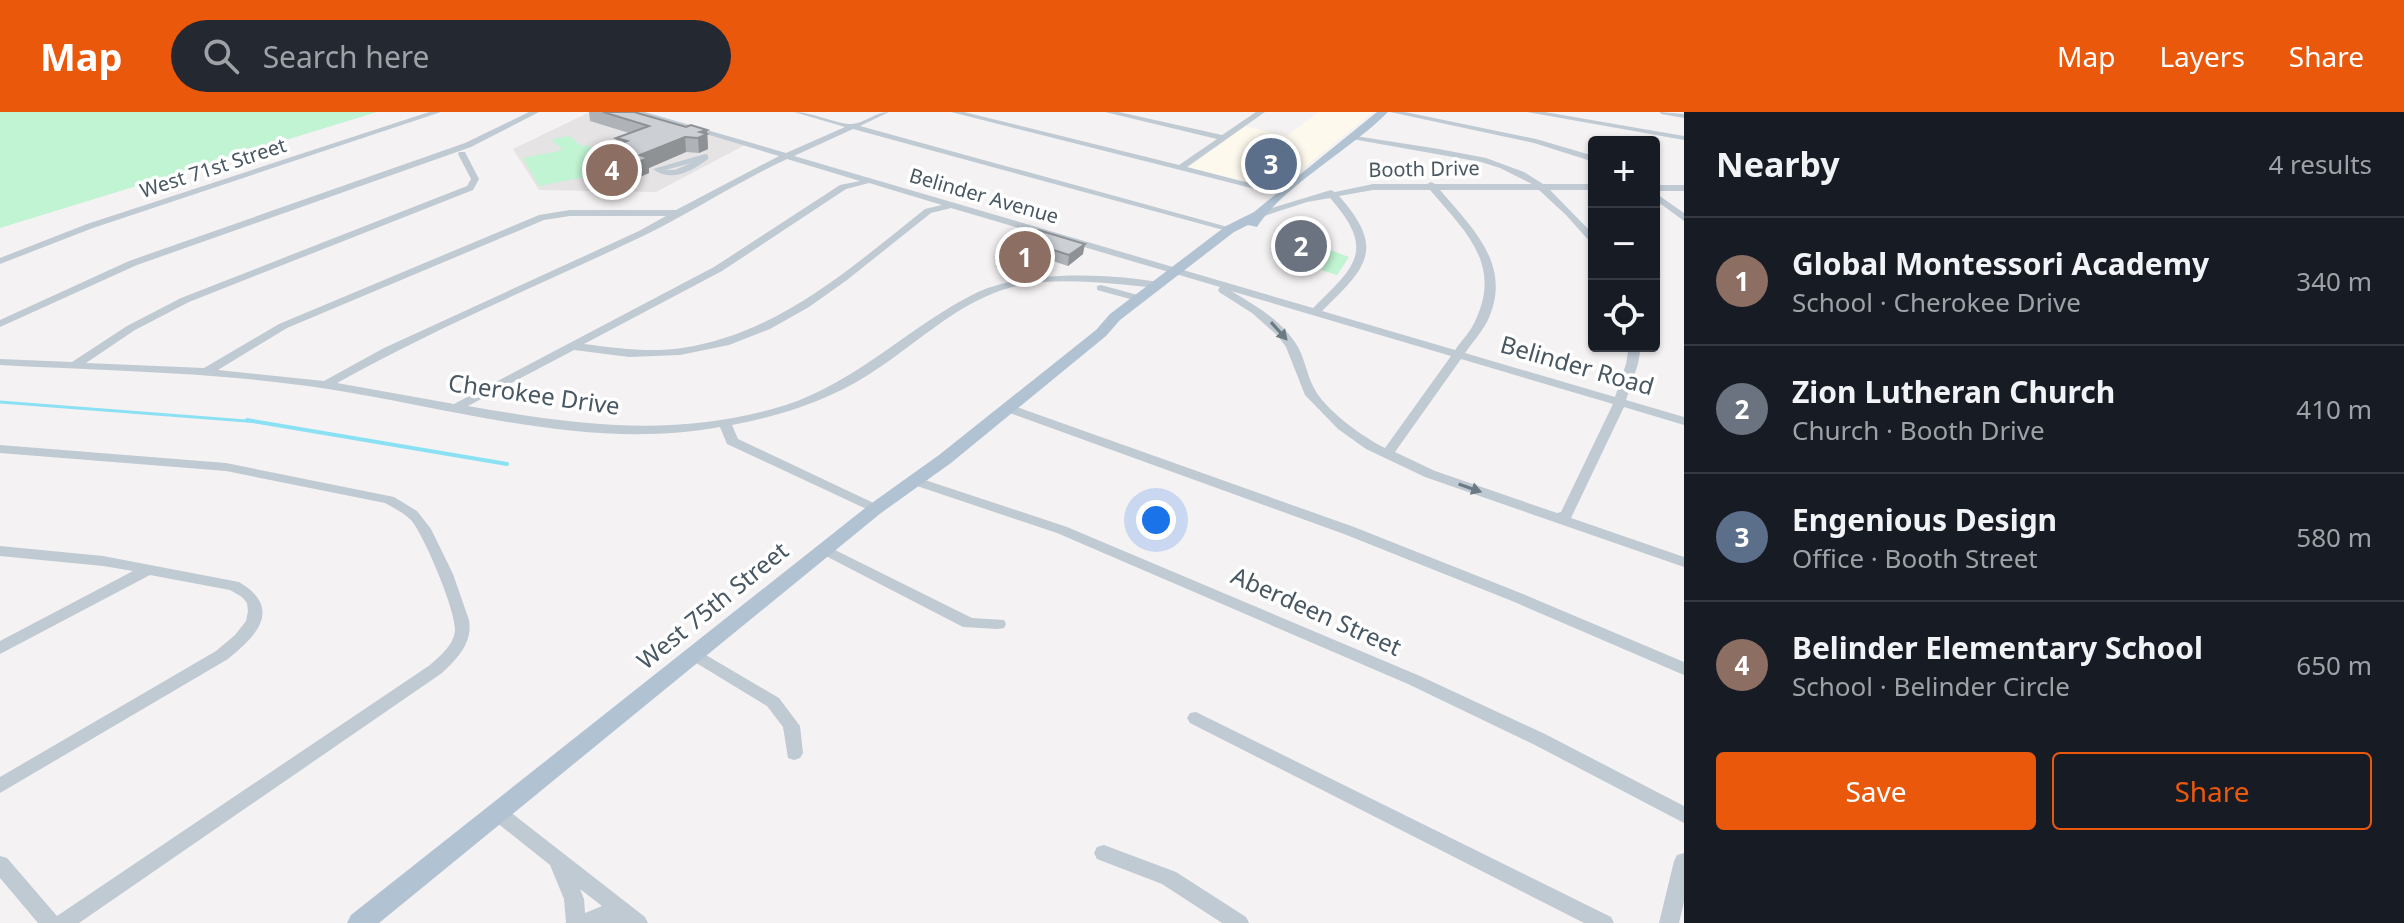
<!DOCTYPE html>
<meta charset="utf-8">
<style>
body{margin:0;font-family:"Noto Sans",sans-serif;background:#242831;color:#f1f3f6}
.controls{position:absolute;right:24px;top:24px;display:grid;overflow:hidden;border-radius:8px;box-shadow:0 2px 6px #0004}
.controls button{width:72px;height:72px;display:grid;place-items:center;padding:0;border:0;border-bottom:2px solid #363941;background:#171b24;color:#f1f3f6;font:40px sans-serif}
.you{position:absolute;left:1156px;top:408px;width:28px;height:28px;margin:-20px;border:6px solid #fff;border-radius:50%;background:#1a73e8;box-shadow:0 0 0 12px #1a73e833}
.badge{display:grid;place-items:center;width:52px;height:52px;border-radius:50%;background:#ea580c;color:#fff;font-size:26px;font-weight:700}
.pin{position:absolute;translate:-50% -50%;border:4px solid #fff;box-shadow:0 2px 8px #0006}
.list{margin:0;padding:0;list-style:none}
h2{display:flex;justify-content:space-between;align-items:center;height:104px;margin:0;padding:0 32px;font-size:34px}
h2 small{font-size:26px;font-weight:400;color:#9ea1a6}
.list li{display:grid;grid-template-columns:52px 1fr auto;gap:24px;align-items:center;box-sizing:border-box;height:128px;padding:0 32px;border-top:2px solid #363941}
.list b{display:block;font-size:30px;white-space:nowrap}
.list p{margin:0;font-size:26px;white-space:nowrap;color:#9ea1a6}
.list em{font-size:26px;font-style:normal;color:#9ea1a6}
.actions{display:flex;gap:16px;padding:24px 32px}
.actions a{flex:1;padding:18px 0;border:2px solid #ea580c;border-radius:8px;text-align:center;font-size:28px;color:#ea580c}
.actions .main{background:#ea580c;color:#fff}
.icon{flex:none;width:44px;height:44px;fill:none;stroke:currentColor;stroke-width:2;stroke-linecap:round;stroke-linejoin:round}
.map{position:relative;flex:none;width:1684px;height:811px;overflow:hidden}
header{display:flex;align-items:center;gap:48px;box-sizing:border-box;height:112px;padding:0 40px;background:#ea580c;color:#fff}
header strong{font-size:38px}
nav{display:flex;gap:44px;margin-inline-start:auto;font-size:28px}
.search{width:560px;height:72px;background:#242831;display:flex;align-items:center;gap:20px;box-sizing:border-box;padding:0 28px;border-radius:44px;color:#9ea1a6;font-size:30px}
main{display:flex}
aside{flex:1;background:#171b24}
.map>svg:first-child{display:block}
.commercial{fill:#fef9ed}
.education{fill:#e6e3e5}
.green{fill:#c0f4d2}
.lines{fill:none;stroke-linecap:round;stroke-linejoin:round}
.stream-far1{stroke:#8ae1f4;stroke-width:3}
.stream{stroke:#8ae1f4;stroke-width:4}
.minor{fill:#c0cad3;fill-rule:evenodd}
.major{fill:#b1c3d3;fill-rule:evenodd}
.wall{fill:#afb3b7}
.shaded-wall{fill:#8f9295}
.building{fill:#ccd0d5;stroke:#8f9295;stroke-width:2}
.oneway{fill:#6c7a84}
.labels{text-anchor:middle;stroke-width:7;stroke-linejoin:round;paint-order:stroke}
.far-street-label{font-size:20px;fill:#485762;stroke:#fff}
.street-label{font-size:24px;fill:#485762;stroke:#fff}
</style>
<header>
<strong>Map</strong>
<div class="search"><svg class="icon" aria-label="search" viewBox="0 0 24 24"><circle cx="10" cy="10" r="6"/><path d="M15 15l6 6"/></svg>Search here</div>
<nav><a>Map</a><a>Layers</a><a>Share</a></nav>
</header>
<main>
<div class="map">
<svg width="1684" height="811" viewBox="0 0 1684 811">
<rect width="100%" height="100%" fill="#f5f2f3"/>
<path class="commercial" d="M1318,0H1373L1277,77L1188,56L1245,14L1287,24Z"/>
<path class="education" d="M590,0H635L745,33L656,80L539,78L513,37Z"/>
<path class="green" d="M0,0H377L0,116Z
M569,24L582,34L588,33L615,59L539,74L523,46L563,38L551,27Z
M1314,132L1349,145L1337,163L1321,158L1325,154L1300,147Z"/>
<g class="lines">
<path class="stream-far1" d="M0,290L259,310"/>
<path class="stream" d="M247,308L507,352"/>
<path class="minor" d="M429,0H441L93,116L0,152V146L87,112Z
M529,0H539L471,35L137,153L0,215V208L129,149L465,31Z
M633,0H645L786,41L845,15L794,0C812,0 840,13 852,12C865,11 875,0 889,0L860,14L1235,117L1227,119L853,17L794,44L1313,196C1356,154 1376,138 1330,86L1307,90L1258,106L1255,105V101L1331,78L1335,80L1373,72H1427L1431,70L1435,72H1532L1500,56L1481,50L1352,27H1349V23L1439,37L1486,46L1524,60L1543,72H1594V78H1550L1594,123V132L1591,131L1566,103L1539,78H1440C1473,117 1514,154 1487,210C1481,221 1472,231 1465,241L1615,285L1626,252L1629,234H1641L1638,252L1626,288L1684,305V313L1624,295L1571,406L1684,445V455L1425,365L1366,337L1338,317L1305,283L1286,235L1278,224L1252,201L1219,180L1218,178L1220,175L951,96L931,101L847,168L809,195L770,217L729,233L680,243L629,245L574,238L468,294C576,313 678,327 786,293C859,269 910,213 978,180C1027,158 1111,161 1164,171L1165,173L1160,176C1109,172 1052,162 1002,178C952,195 913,235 868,263C827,289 780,304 732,313L738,327L880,394L882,397L875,401L727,332L720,315C590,339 456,297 328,277C220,260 109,259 0,253V247L72,250L127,214L181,186L467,74L471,67L458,42L459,40H465L479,67L473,78L189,190L135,218L86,251L204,256L279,212L539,103L570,98H676L779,44ZM787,47L860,69L840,73L714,155L454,292L337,271C435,216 540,173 641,125C691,101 737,70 787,47ZM869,71L942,93L925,97C852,155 778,222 682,236C650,241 616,236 584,232L722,159L846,77ZM1373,78H1430C1464,118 1502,151 1476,207C1472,218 1462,228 1455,238L1322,199C1367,155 1386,137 1339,84ZM570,104H666L639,119L384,236L324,269L218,258L287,216L544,108ZM1231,179L1451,244L1385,336C1364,326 1324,297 1314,276C1307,263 1305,248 1298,235C1284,210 1255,193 1231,179ZM1461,247L1613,292L1561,400L1557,401L1435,359L1395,340Z
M951,0H964L1179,53L1217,27L1105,0H1119L1222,23L1256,0H1265L1187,55L1287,81L1283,84Z
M1390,0H1405L1536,27L1594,44V50L1534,31Z
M1527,0H1545L1684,24V28Z
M1660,0L1684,2V6L1661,2Z
M705,42L708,43V47C692,59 671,71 653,57ZM691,51L675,58H665Z
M1654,73H1684V79H1654Z
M1654,80L1684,101V109L1654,87Z
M1101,173L1145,185L1146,187L1141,190L1097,178V174Z
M1008,292L1354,415L1523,482L1684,550V563L1512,489L1344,422L1004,299L1002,296Z
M0,333L226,351L394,385L417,399L431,417L453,462L469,508C473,531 457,547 442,561L79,811H38L0,766V744L7,746L57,804L430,553C440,544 454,533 455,518C456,499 424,423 411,408C404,401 394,396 385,391L226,359L0,341Z
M916,365L1067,415L1420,564L1545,622L1684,694V711L1533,632L1408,572L1057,421L911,372L909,369Z
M825,433L972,506L1004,508L1006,512L1004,516L998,517L963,515L820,441L818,438L820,435Z
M0,434L103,444L239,470C283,496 257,524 228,547L0,681V665L216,539L235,523L246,509L248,499L247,491L242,485L230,478L150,463L0,542V529L133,459L103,454L0,444Z
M694,536L779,586L800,614L803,641L800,646L794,648L788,646L783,615L767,594L688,546L686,542L688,538Z
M1196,600L1611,805L1614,811H1584L1190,611L1187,606L1190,601Z
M498,693L505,696L645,805L648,811H566L564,787L550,753L491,706L489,701L491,696ZM580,777L602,794L585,801L584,787Z
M1104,733L1176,760L1246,805L1249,811H1222L1162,772L1097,747L1094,741L1097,735Z
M1684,741V790L1679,811H1659L1674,749L1677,743Z"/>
<path class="major" d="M1377,0H1388C1353,36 1283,74 1257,115L1248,113L1234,120L1120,208L1106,224L951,351L881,401L379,811H347L351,803L869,393L939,343L1096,218L1110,202L1226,114L1254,100Z"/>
</g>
<path class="wall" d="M589,0H634L686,15L707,18L708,37L699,41L686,40L649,56V61L635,67L616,60L615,52L611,51L609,36L617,33L616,26L629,21L590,9Z
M1038,118L1083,142L1068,154L1037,144L1012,158L996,155L997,144Z"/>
<path class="shaded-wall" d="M707,18L708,37L699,41L698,26L700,20Z
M685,25L686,40L649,56V61L635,67L634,52L640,43Z
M1085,132L1083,142L1068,154L1069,143Z
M1038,133L1037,144L1012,158L1013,147Z"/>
<path class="building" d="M603,0H634L686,15L691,13L707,18L700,20L707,22L698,26L685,25L640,43L648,46L634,52L614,45L624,41L609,36L627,29L616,26L649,14Z
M1038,118L1085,132L1069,143L1038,133L1013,147L997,144Z"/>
<defs><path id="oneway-solid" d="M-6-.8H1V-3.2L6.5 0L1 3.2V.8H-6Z" transform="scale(2)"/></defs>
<g class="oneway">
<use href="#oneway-solid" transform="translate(1279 219) rotate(48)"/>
<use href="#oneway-solid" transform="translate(1470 376) rotate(19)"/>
</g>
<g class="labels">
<g class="far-street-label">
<text transform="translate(213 56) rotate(-18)" y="7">West 71st Street</text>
<text transform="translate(1424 57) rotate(-1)" y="7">Booth Drive</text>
<text transform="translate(984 84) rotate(16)" y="7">Belinder Avenue</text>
</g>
<g class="street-label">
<text transform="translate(1577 254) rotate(16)" y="8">Belinder Road</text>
<text transform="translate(534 283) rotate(8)" y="8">Cherokee Drive</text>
<text transform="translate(713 494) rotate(-39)" y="8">West 75th Street</text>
<text transform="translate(1316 500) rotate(24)" y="8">Aberdeen Street</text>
</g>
</g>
</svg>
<div class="controls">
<button>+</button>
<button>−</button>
<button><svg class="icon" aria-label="locate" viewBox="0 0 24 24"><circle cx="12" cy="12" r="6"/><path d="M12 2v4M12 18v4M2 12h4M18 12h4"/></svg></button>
</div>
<div class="you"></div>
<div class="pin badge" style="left:1025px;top:145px;background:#8d6e63">1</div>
<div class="pin badge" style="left:1301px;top:134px;background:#6b7280">2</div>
<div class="pin badge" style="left:1271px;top:52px;background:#5c6f8a">3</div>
<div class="pin badge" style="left:612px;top:58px;background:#8d6e63">4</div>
</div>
<aside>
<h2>Nearby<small>4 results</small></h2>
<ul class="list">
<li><span class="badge" style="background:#8d6e63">1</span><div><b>Global Montessori Academy</b><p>School · Cherokee Drive</p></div><em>340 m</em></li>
<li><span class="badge" style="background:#6b7280">2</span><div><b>Zion Lutheran Church</b><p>Church · Booth Drive</p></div><em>410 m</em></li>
<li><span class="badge" style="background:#5c6f8a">3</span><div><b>Engenious Design</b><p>Office · Booth Street</p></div><em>580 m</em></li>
<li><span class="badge" style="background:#8d6e63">4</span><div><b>Belinder Elementary School</b><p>School · Belinder Circle</p></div><em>650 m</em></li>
</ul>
<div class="actions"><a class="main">Save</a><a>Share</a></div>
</aside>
</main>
